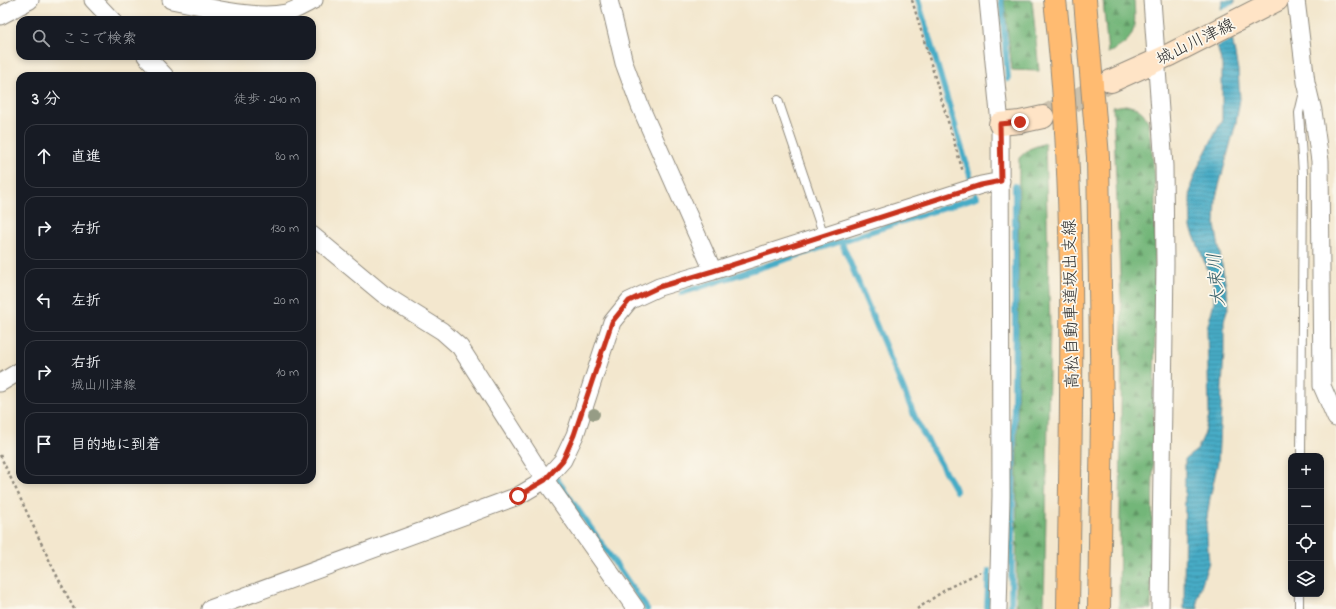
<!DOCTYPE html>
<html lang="ja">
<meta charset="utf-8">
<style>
body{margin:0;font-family:"Indie Flower","Klee One",sans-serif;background:#242831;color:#f1f3f6}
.controls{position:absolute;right:12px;bottom:12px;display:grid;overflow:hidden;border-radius:8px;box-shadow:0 2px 6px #0003}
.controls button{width:36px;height:36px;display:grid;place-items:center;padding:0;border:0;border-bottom:1px solid #363941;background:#171b24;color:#f1f3f6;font:20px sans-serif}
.stop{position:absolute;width:12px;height:12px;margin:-9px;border:3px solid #c8321e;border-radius:50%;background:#fff}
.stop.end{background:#c8321e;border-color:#fff;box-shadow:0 1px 4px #0008}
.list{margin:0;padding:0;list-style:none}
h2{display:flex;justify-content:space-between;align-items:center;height:52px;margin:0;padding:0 16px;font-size:17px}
h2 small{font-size:13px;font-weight:400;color:#9ea1a6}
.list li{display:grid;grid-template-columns:26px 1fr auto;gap:12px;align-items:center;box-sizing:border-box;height:64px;margin:0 8px 8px;padding:0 8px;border:1px solid #363941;border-radius:12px}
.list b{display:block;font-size:15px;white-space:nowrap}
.list p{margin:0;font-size:13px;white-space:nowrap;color:#9ea1a6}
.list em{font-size:13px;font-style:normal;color:#9ea1a6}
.icon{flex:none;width:22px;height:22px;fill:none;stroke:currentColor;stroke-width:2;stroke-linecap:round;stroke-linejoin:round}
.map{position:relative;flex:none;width:1336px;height:609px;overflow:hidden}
.search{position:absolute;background:#171b24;box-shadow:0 2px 6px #0003;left:16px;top:16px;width:300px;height:44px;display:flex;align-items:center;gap:10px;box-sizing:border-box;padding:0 14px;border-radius:12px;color:#9ea1a6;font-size:15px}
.panel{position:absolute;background:#171b24;box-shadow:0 2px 6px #0003;left:16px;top:72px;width:300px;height:412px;border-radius:12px}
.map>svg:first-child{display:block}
.forest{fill:url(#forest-firs);stroke:#4f7052}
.water{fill:url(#water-rules);stroke:#386c78}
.pier{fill:#f3e7ce}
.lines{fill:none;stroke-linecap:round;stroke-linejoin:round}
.stream{stroke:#46acc6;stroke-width:6}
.secondary-tunnel{stroke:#cbc1ad;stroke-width:22;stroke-dasharray:22 11;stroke-linecap:butt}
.lane-casing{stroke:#8f897c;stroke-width:10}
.street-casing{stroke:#8f897c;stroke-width:19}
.secondary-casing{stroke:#8f897c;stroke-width:24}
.highway-casing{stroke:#8f897c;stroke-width:24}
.path{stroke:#8f897c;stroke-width:2.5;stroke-dasharray:3 3;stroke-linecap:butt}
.lane{stroke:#fff;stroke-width:8}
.street{stroke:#fff;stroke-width:17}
.secondary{stroke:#ffe4c6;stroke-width:22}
.highway{stroke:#ffbb71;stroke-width:22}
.tree{fill:#969c85}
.route{stroke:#c8321e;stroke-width:5}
.labels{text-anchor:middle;stroke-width:3.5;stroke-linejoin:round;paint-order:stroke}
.street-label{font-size:17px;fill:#2b2b2b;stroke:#fbf7ec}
.water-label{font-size:18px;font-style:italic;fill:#365f69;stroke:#fbf7ec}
</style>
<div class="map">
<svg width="1336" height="609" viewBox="0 0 1336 609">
<defs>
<pattern id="forest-firs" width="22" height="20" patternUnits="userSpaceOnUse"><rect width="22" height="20" fill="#73b679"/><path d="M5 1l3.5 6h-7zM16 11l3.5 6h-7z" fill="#5f9463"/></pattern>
<pattern id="water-rules" width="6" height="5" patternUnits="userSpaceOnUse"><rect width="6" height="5" fill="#46acc6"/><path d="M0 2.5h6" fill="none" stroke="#3b8ca1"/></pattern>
</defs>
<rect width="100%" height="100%" fill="#fbf7ec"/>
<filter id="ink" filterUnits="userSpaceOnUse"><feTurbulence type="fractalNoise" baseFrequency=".025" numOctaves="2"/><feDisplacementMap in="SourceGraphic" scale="8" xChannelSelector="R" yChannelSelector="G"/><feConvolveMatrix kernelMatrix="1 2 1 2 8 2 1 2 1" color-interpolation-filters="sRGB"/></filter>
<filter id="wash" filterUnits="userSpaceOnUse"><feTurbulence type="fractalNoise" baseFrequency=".012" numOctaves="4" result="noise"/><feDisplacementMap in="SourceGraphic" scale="16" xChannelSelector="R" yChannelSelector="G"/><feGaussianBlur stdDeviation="0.9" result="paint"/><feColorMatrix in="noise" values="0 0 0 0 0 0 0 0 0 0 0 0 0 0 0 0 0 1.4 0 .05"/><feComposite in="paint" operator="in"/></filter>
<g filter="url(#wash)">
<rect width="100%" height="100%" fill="#f3e7ce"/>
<path class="forest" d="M1004,0H1032L1039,71L1012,70Z
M1103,0H1134C1136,30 1136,40 1108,53Z
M1126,105L1137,108L1143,113L1148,121L1155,177V326L1151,609H1119L1122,324L1113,107Z
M1045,143L1050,326L1044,609H1016L1019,158L1029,149Z"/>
<path class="water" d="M1222,0H1236L1234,3L1232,38L1238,70L1240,99L1236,123L1216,197L1215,225L1229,305L1224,321V352L1218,462L1210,498L1206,524L1209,562L1197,599L1198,609H1184L1185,459L1197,450L1204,435L1209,415L1207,329L1214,302V286L1191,228L1190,199L1191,185L1199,165L1222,120V65L1217,45Z"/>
<path class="pier" d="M1236,3L1234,38L1215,47L1218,12Z"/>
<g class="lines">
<path class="stream" d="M918,0L971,179
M1001,0L1008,79
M841,241L917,422L956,491
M682,293L977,197L976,195
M556,478L647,609
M987,609L989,571
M1011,609L1015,331V186"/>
</g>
</g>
<g filter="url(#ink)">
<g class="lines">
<path class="secondary-tunnel" d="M1043,117L1108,83"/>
<g class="lane-casing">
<path id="lane" d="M778,100L824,236
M1301,456L1303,173L1299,113L1304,92
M1299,609V594"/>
</g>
<g class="street-casing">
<path id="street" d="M93,0L112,20
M171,0C204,6 253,20 286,13C295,11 305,4 314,0
M609,0L624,63L640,106L713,271
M988,0L1000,124L1001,496L998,609
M1152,0L1164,166L1165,263L1160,609
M1296,0L1306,82L1313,111L1320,161L1322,386L1336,418
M0,16L30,0
M146,56L165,76
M312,235L383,294L442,331L460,347L545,480L636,609
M0,383L20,371
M210,609L518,496L545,480L563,460L575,435L612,322L629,301L659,287L713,271L981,185L1001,181"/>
</g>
<g class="secondary-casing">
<path id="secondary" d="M1111,81L1169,55L1277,0
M1000,124L1020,122L1043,117"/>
</g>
<g class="highway-casing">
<path id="highway" d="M1055,0C1078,202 1071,406 1068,609
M1085,0L1098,157L1102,415L1099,609"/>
</g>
<path class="path" d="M912,0L963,172
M0,455L52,566L74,609
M917,609L948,588L980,572"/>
<use href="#lane" class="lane"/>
<use href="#street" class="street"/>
<use href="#secondary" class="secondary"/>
<use href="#highway" class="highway"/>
</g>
<circle class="tree" cx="594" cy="414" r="6"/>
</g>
<g class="lines" filter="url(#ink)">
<path class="route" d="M518,496L545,480L563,460L574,435L612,322L629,301L659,287L713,271L981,185L1001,181L1000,124L1020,122"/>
</g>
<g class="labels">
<g class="street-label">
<text transform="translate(1195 41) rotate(-26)" y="6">城山川津線</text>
<text transform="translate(1070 304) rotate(-91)" y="6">高松自動車道坂出支線</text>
</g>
<g class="water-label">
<text transform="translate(1216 280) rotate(-95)" y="6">大束川</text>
</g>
</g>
</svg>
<div class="controls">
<button>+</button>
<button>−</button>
<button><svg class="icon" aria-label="locate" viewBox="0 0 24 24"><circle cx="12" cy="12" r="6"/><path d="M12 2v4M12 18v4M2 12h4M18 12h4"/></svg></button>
<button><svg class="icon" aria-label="layers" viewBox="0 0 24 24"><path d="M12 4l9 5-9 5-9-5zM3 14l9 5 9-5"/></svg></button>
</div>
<div class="stop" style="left:518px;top:496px"></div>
<div class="stop end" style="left:1020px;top:122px"></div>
<div class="search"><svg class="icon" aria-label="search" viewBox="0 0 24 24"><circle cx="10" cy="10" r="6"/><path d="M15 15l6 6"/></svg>ここで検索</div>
<section class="panel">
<h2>3 分<small>徒歩 · 240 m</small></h2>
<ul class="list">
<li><svg class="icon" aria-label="ahead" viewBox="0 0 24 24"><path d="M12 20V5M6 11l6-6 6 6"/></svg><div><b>直進</b></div><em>80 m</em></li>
<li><svg class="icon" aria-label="right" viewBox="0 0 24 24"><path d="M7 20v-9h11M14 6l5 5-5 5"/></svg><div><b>右折</b></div><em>130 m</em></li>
<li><svg class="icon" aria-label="left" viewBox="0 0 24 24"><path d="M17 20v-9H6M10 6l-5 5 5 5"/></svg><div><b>左折</b></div><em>20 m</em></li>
<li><svg class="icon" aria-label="right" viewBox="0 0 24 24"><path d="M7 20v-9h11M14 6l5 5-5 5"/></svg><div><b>右折</b><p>城山川津線</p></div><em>10 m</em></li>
<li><svg class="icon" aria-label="arrive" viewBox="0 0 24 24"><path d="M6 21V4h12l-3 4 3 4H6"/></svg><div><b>目的地に到着</b></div></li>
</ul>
</section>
</div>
